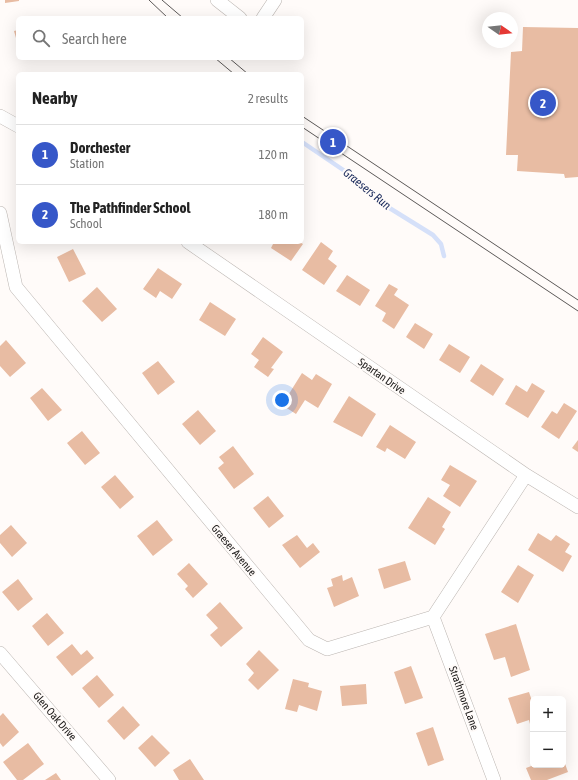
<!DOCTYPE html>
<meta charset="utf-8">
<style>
body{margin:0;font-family:"Asap Condensed",sans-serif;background:#f2f2f2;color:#222}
.controls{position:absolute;right:12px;bottom:12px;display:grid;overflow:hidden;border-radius:6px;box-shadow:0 4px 16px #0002}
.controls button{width:36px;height:36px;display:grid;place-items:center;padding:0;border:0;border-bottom:1px solid #e0e0e0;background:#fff;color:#222;font:20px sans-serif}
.compass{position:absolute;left:482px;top:12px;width:36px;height:36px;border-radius:50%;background:#fff;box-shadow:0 4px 16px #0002;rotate:104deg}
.you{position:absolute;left:282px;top:400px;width:14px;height:14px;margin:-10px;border:3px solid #fff;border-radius:50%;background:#1a73e8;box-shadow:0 0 0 6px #1a73e833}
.badge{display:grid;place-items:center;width:26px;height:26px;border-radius:50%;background:#3657c8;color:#fff;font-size:13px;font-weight:700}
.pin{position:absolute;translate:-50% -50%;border:2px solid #fff;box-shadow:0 1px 4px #0006}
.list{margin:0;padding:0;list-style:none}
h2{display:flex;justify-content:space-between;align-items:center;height:52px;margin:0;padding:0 16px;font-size:17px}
h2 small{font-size:13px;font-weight:400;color:#767676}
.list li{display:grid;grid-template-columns:26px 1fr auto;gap:12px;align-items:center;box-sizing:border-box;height:60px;padding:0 16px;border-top:1px solid #e0e0e0}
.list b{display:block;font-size:15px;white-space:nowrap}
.list p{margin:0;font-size:13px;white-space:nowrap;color:#767676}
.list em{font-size:13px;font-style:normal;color:#767676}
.icon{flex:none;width:22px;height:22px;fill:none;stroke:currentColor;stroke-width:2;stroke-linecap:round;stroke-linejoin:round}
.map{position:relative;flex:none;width:578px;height:780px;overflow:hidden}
.search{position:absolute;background:#fff;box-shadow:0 4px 16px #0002;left:16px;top:16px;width:288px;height:44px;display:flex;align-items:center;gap:10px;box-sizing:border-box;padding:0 14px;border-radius:6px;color:#767676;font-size:15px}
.panel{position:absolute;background:#fff;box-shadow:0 4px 16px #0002;left:16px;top:72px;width:288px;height:172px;border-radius:6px}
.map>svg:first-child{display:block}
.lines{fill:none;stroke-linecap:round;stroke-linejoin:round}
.stream{stroke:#d5e0f9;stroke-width:4.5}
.building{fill:#e8bca3}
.minor-casing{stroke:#bcb6b2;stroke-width:14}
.minor{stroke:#fff;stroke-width:13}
.tram{stroke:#5c5958;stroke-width:1}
.labels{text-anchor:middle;stroke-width:4;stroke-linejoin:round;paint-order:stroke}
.street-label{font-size:11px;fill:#1a1817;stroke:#fffbf9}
.water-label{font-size:12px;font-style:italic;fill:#1a2a5b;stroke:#fffbf9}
</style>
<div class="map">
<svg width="578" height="780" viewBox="0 0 578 780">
<rect width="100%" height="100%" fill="#fffbf9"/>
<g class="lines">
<path class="stream" d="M302,142L358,180L383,204L433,235L441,244L444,256"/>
</g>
<path class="building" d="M5,0H19V1L5,3Z
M523,27L578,28V177L565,178L564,174L517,171L518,155H506L511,52L522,51Z
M18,30V45L14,31Z
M274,242H299L303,244L291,261L271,248Z
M321,242L333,251L328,259L337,266L324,285L302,270Z
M73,249L86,274L69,282L57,257Z
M158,268L182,284L172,299L160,291L156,298L143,289Z
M347,275L370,290L360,306L336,291Z
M389,284L398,289L394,295L409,305L394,329L382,321L386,313L375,306Z
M97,287L117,309L102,322L82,301Z
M210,302L236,319L225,336L199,320Z
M415,323L433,334L424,349L406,337Z
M263,337L283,352L271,368L274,369L268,377L254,367L259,360L251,354Z
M6,340L26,363L10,377L0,366V346Z
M449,344L470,357L460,373L439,360Z
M158,361L175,382L158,395L142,373Z
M481,364L504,379L493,396L470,381Z
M302,373L312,380L316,374L332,384L318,408L305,400L296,414L282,405Z
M532,383L545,391L528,418L505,404L516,385L527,392Z
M42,388L62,410L48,421L30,398Z
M349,396L376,414L362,437L333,422Z
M564,403L577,411L559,439L541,427L552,411L557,414Z
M198,410L216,431L200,445L182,424Z
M390,425L416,442L405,459L387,448L385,452L376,447Z
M82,431L100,453L85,465L67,443Z
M578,440V452L572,448Z
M233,446L254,474L234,489L218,468L224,463L219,457Z
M450,465L477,481L460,507L443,496L450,485L441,480Z
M115,475L134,497L120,509L101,487Z
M268,496L284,516L269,528L253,508Z
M428,497L451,512L442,527L445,529L435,545L408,528Z
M157,520L173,540L153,556L137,536Z
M11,525L27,543L12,557L0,543V535Z
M538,533L551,541L556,535L570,544L565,552L572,556L563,572L528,550Z
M297,535L307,548L313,543L320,552L300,568L282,545Z
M405,561L411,580L384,589L378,569Z
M189,563L208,584L193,598L185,589L188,586L177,574Z
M518,565L534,575L518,603L501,592Z
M342,575L343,581L352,577L359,596L334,607L327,588L333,586L331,579Z
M18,579L33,599L18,611L2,592Z
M220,602L243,628L221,647L210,635L218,628L206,615Z
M47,613L64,633L48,646L32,626Z
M516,624L530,670L511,677L505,657L494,660L485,634Z
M72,644L81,655L87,650L94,658L72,676L56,657Z
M259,650L279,670L258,690L248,680L254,673L246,664Z
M411,666L423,698L405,704L394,672Z
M97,675L114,695L99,708L82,688Z
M293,679L309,683L308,687L322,691L317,711L299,705L297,712L285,709Z
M366,684L367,704L342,706L340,686Z
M529,692L533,704V723L530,724L529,720L517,724L508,698Z
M123,706L140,725L124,740L107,721Z
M3,713L19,732L3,747L0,743V716Z
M433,727L444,760L428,766L416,733Z
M152,735L170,753L155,767L138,748Z
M28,743L44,764L23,780H17L3,762Z
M563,758L568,772L547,780H531L526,768L534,765H563Z
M190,759L204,780H179L173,770Z
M56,773L61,780H45Z"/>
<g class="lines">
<g class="minor-casing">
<path id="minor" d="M217,0L240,18
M263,18L275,0
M0,116L18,126
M0,213L16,287L309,640L327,649L433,617L526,475
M188,242L526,475L578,507
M433,617L494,780
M0,653L109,780"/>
</g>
<use href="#minor" class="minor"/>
<path class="tram" d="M149,0L168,18
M162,0L183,18
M215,58L234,74
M229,58L248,74
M302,116L578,300
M302,127L578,311"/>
</g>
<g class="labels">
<g class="street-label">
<text transform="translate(382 376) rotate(35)" y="4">Spartan Drive</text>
<text transform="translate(234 550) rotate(50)" y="4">Graeser Avenue</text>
<text transform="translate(464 698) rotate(70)" y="4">Strathmore Lane</text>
<text transform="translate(55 716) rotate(49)" y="4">Glen Oak Drive</text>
</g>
<g class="water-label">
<text transform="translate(367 189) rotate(39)" y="4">Graesers Run</text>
</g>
</g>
</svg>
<div class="controls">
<button>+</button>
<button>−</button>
</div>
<svg class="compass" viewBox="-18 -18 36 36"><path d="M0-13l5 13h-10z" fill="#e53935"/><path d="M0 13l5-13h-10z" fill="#767676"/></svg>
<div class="you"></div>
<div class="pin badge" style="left:333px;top:142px">1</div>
<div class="pin badge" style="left:543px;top:103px">2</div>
<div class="search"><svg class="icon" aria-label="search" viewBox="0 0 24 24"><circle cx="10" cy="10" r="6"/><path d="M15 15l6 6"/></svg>Search here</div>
<section class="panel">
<h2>Nearby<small>2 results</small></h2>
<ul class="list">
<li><span class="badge">1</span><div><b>Dorchester</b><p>Station</p></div><em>120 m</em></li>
<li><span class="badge">2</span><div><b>The Pathfinder School</b><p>School</p></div><em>180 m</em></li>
</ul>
</section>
</div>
